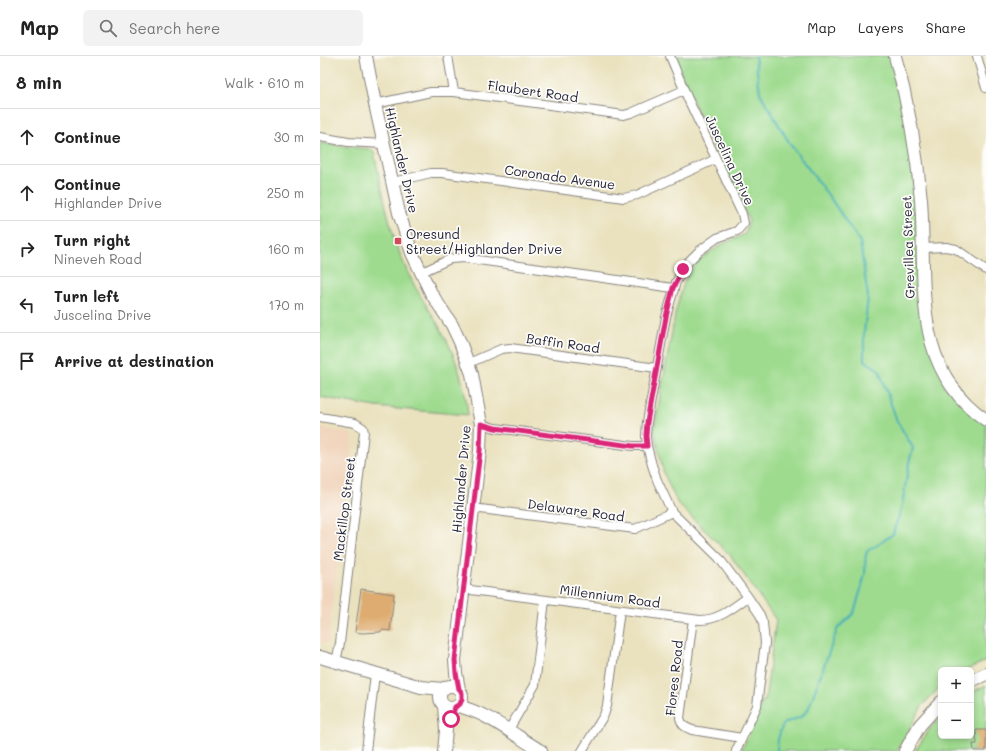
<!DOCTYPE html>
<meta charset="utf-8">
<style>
body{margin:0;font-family:Mali,sans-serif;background:#f2f2f2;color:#222}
.controls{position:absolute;right:12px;bottom:12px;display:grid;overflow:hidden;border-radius:6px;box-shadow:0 2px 6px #0003}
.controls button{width:36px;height:36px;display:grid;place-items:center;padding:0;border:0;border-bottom:1px solid #e0e0e0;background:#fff;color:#222;font:20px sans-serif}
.stop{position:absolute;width:12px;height:12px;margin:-9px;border:3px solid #db2777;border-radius:50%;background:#fff}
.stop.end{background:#db2777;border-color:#fff;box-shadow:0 1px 4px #0008}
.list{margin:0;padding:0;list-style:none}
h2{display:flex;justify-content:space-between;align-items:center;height:52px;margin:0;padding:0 16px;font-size:17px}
h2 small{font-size:13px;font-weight:400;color:#767676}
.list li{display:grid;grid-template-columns:26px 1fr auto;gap:12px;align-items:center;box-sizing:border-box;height:56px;padding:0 16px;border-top:1px solid #e0e0e0}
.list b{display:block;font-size:15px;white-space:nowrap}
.list p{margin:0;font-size:13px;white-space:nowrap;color:#767676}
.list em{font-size:13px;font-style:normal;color:#767676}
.icon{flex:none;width:22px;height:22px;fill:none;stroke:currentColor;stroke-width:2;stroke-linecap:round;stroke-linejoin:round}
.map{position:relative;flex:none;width:666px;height:695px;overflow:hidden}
header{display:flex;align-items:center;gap:24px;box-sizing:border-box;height:56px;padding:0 20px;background:#fff;border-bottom:1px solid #e0e0e0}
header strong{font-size:19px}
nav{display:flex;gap:22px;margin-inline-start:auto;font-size:14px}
.search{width:280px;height:36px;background:#f2f2f2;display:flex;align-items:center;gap:10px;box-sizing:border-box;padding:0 14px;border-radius:6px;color:#767676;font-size:15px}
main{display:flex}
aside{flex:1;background:#fff}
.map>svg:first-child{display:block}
.built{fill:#f1d5bd}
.green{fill:#9fdb8f;stroke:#607e65}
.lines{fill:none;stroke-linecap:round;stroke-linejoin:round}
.stream{stroke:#3dadb9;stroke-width:2}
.building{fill:#deac70}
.street-casing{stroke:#86827d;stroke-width:10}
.secondary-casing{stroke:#86827d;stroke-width:14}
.street{stroke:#fff;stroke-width:8}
.secondary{stroke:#fff;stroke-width:12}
.route{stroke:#db2777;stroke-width:5}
.poi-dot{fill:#d1495b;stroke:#fdfcf7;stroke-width:1.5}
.labels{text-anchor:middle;stroke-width:3.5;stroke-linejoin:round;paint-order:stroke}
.street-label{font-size:13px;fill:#22223b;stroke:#fdfcf7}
.poi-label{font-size:13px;fill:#22223b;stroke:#fdfcf7;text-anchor:start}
</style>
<header>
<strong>Map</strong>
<div class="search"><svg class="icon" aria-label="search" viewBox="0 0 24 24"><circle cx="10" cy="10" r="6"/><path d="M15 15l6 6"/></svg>Search here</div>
<nav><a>Map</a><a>Layers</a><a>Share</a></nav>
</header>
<main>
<aside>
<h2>8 min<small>Walk · 610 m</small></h2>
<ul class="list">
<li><svg class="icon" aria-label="ahead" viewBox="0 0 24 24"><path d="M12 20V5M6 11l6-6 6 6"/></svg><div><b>Continue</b></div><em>30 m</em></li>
<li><svg class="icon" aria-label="ahead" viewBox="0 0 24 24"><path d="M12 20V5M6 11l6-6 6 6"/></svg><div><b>Continue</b><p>Highlander Drive</p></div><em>250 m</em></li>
<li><svg class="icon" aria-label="right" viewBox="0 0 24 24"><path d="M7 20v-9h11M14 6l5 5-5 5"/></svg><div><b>Turn right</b><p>Nineveh Road</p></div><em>160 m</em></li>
<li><svg class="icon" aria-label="left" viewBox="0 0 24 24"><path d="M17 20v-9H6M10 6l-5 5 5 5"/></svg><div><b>Turn left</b><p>Juscelina Drive</p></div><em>170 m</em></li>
<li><svg class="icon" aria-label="arrive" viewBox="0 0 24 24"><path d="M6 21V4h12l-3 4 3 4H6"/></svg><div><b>Arrive at destination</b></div></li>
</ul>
</aside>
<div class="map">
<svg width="666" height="695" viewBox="0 0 666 695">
<rect width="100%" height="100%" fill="#fdfcf7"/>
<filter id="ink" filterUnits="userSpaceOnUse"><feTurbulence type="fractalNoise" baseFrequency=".025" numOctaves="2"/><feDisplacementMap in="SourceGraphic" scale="8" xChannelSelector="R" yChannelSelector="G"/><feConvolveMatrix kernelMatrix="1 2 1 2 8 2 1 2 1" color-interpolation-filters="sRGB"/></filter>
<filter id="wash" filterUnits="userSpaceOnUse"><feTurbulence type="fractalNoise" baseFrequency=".012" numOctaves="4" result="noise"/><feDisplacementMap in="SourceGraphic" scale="16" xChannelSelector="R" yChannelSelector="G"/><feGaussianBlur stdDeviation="0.9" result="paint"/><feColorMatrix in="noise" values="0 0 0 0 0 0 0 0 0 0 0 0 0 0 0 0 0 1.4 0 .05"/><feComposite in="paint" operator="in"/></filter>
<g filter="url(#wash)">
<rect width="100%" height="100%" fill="#eae2bf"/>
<path class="built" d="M0,372L30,377L33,381L8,585L5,587L0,586Z"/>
<path class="green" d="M354,0H574L589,64L611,294L666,367V605L646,614H621V630L602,650L577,695H421L436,664L442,645H445L456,564L410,499L358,448L344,418L334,374L356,254L363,230L368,217L382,202L401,189L425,178L429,165L385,73Z
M0,87L29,91L50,93L54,97C63,137 70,179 88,217C97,236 108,252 119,270C135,297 145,328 148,359L56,351L0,341Z
M666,629V695H595L610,673L621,660V680H651V637Z"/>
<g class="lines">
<path class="stream" d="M435,0L440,37L470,88L511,143L540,186L548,241L544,277V304L559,314L577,365L593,392L589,407L582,450L573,478L556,490L547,495C544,504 546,508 545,517C545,520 535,554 534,556C529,564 522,566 517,574L488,654L481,661L464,667C459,676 457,685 457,695"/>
</g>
<g id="blocks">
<path class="building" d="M41,533L74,538L70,575L62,574L60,576L42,577L35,576Z
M656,674H666V695H654L653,688H657Z"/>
</g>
</g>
<g filter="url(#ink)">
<use href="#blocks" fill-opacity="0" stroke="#86827d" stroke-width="1"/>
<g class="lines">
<g class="street-casing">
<path id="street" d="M128,0L134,36
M350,0L368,43L422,158L424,167L417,175L397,182L379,195L368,206L356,226L346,261L327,366L326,380L327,390L332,409L337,424L352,456L399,502L428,541L440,559L443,567L445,587L437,650L416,695
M657,0L666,32
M55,48L111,36H134L304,59L311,57L364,34
M0,81L28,86L63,88
M73,126L111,117H122L304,142L317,139L396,103
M603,192L626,191L636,193L666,214
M100,217L130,203L144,202L353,232
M149,307L181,293L190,292L337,312
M0,361L35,367L43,372L44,376L20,587L16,606
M161,368L175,372L313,390H327
M153,452L315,473L352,456
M143,533L380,564C399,564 413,552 428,541
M373,563L360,662C362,670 365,671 372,674L422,682
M188,675L215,629L225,544
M46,695L55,618
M262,695L284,659L287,650L300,554"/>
</g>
<g class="secondary-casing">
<path id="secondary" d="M46,0L55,48L79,157L92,197L111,237L132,269L140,286L152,318L161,368L160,395L135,604L136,617L139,633
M575,0C588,47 597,95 601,144C607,224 589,311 666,364
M0,601L101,631L123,633
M651,625L666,618
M120 641a11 11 0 1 1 22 0a11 11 0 1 1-22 0Z
M138,650C168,657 194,679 221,695
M124,695L126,674L124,650
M585,695L600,669L621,646"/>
</g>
<use href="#street" class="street"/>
<use href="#secondary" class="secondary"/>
</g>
</g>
<g class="lines" filter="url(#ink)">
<path class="route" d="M131,663L135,651L140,648L142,643V637L139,633L136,617L135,604L160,395L161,368L175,372L313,390H327L326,380L327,366L346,261L353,232L363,213"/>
</g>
<rect class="poi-dot" x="74" y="181" width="8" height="8" rx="2"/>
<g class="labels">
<g class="street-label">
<text transform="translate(213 35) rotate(8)" y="5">Flaubert Road</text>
<text transform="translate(82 104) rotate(77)" y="5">Highlander Drive</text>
<text transform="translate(410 104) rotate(65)" y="5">Juscelina Drive</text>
<text transform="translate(240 121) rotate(8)" y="5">Coronado Avenue</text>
<text transform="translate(588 191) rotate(-92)" y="5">Grevillea Street</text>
<text transform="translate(243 287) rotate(8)" y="5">Baffin Road</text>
<text transform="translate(141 423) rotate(-85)" y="5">Highlander Drive</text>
<text transform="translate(24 453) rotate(-83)" y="5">Mackillop Street</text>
<text transform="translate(256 454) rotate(8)" y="5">Delaware Road</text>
<text transform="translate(290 540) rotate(8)" y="5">Millennium Road</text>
<text transform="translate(354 622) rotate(-84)" y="5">Flores Road</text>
</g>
<g class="poi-label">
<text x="86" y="183">Oresund<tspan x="86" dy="15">Street/Highlander Drive</tspan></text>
</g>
</g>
</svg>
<div class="controls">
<button>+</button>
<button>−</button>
</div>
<div class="stop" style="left:131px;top:663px"></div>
<div class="stop end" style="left:363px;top:213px"></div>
</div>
</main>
